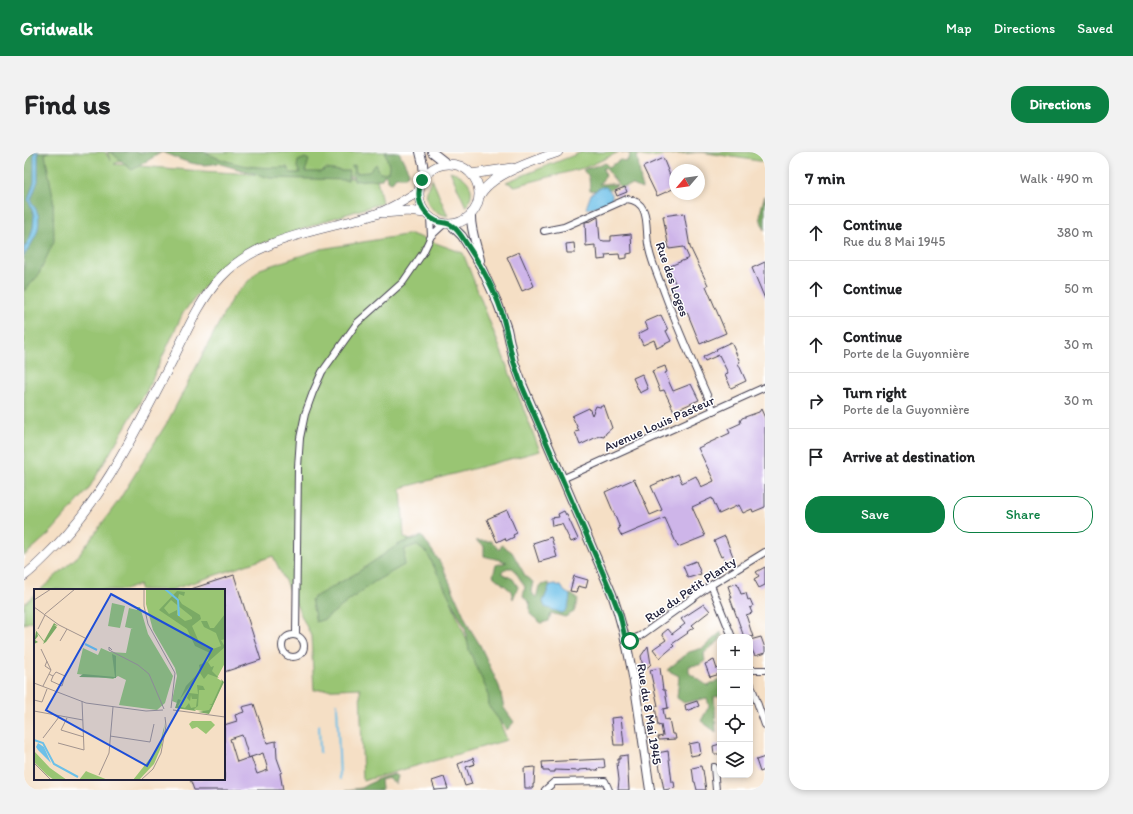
<!DOCTYPE html>
<meta charset="utf-8">
<style>
body{margin:0;font-family:Itim,sans-serif;background:#f2f2f2;color:#202124}
.controls{position:absolute;right:12px;bottom:12px;display:grid;overflow:hidden;border-radius:8px;box-shadow:0 2px 6px #0003}
.controls button{width:36px;height:36px;display:grid;place-items:center;padding:0;border:0;border-bottom:1px solid #e0e0e0;background:#fff;color:#202124;font:20px sans-serif}
.compass{position:absolute;left:645px;top:12px;width:36px;height:36px;border-radius:50%;background:#fff;box-shadow:0 2px 6px #0003;rotate:241deg}
.stop{position:absolute;width:12px;height:12px;margin:-9px;border:3px solid #0b8043;border-radius:50%;background:#fff}
.stop.end{background:#0b8043;border-color:#fff;box-shadow:0 1px 4px #0008}
.list{margin:0;padding:0;list-style:none}
h2{display:flex;justify-content:space-between;align-items:center;height:52px;margin:0;padding:0 16px;font-size:17px}
h2 small{font-size:13px;font-weight:400;color:#757577}
.list li{display:grid;grid-template-columns:26px 1fr auto;gap:12px;align-items:center;box-sizing:border-box;height:56px;padding:0 16px;border-top:1px solid #e0e0e0}
.list b{display:block;font-size:15px;white-space:nowrap}
.list p{margin:0;font-size:13px;white-space:nowrap;color:#757577}
.list em{font-size:13px;font-style:normal;color:#757577}
.actions{display:flex;gap:8px;padding:12px 16px}
.actions a{flex:1;padding:9px 0;border:1px solid #0b8043;border-radius:16px;text-align:center;font-size:14px;color:#0b8043}
.actions .main{background:#0b8043;color:#fff}
.icon{flex:none;width:22px;height:22px;fill:none;stroke:currentColor;stroke-width:2;stroke-linecap:round;stroke-linejoin:round}
.map{position:relative;flex:none;width:741px;height:638px;overflow:hidden;border-radius:16px}
header{display:flex;align-items:center;gap:24px;box-sizing:border-box;height:56px;padding:0 20px;background:#0b8043;color:#fff}
header strong{font-size:19px}
nav{display:flex;gap:22px;margin-inline-start:auto;font-size:14px}
.intro{display:flex;align-items:center;justify-content:space-between;box-sizing:border-box;height:96px;padding:0 24px}
h1{margin:0;font-size:28px}
.button{padding:10px 18px;border-radius:16px;background:#0b8043;color:#fff;font-size:14px;font-weight:700}
main{display:flex;gap:24px;padding:0 24px}
aside{flex:1;background:#fff;border-radius:16px;box-shadow:0 2px 6px #0003}
.map>svg:first-child{display:block}
.green{fill:#99c573;stroke:#5e7457}
.forest{fill:#7aaa65;stroke:#4e6650}
.water{fill:#6cc0e8;stroke:#477192}
.lines{fill:none;stroke-linecap:round;stroke-linejoin:round}
.stream{stroke:#6cc0e8;stroke-width:2}
.building{fill:#ceb5e9;fill-rule:evenodd}
.minor-casing{stroke:#423e50;stroke-width:8}
.secondary-casing{stroke:#423e50;stroke-width:10}
.primary-casing{stroke:#423e50;stroke-width:10}
.minor{stroke:#fff;stroke-width:6}
.secondary{stroke:#fff;stroke-width:8}
.primary{stroke:#fff;stroke-width:9}
.route{stroke:#0b8043;stroke-width:5}
.labels{text-anchor:middle;stroke-width:3;stroke-linejoin:round;paint-order:stroke}
.street-label{font-size:13px;fill:#22223b;stroke:#fff}
.inset-river{fill:none;stroke:#6cc0e8;stroke-width:2}
.inset-road{fill:none;stroke:#a1938e;stroke-width:1}
.view{fill:#1d4ed8;fill-opacity:0.15;stroke:#1d4ed8;stroke-width:2}
.inset-edge{fill:none;stroke:#22223b;stroke-width:2}
</style>
<header>
<strong>Gridwalk</strong>
<nav><a>Map</a><a>Directions</a><a>Saved</a></nav>
</header>
<div class="intro"><h1>Find us</h1><a class="button">Directions</a></div>
<main>
<div class="map">
<svg width="741" height="638" viewBox="0 0 741 638">
<rect width="100%" height="100%" fill="#fff"/>
<filter id="ink" filterUnits="userSpaceOnUse"><feTurbulence type="fractalNoise" baseFrequency=".025" numOctaves="2"/><feDisplacementMap in="SourceGraphic" scale="8" xChannelSelector="R" yChannelSelector="G"/><feConvolveMatrix kernelMatrix="1 2 1 2 8 2 1 2 1" color-interpolation-filters="sRGB"/></filter>
<filter id="wash" filterUnits="userSpaceOnUse"><feTurbulence type="fractalNoise" baseFrequency=".012" numOctaves="4" result="noise"/><feDisplacementMap in="SourceGraphic" scale="16" xChannelSelector="R" yChannelSelector="G"/><feGaussianBlur stdDeviation="0.9" result="paint"/><feColorMatrix in="noise" values="0 0 0 0 0 0 0 0 0 0 0 0 0 0 0 0 0 1.4 0 .05"/><feComposite in="paint" operator="in"/></filter>
<g filter="url(#wash)">
<rect width="100%" height="100%" fill="#f5dfc5"/>
<path class="green" d="M0,0H81L87,9L83,0H117L90,12L177,19L246,23L156,0H371L378,17L359,24H288L353,27L358,51L304,68L223,97L187,126L159,161L123,238L64,338L26,381L0,404Z
M558,0H595L563,15L491,34L482,30Z
M597,0H741V10L677,0L624,5Z
M426,19C444,24 454,38 442,55Z
M408,27L424,64C403,60 397,45 408,27Z
M387,82L439,101L516,299L377,336L380,385L407,399L483,588L339,629L336,536L290,538L287,484L249,404L147,438H117L115,433L101,438H16L55,403L95,348L144,269L208,146L236,117L297,97Z
M11,442V468L0,472V452Z"/>
<path class="forest" d="M0,0H25L21,2L29,45L30,89L14,124L0,139V54L1,32L0,23Z
M84,0H183V1C208,14 235,17 263,15L266,21H276L273,15L274,9L281,6L285,8L281,20H297L302,17L316,19H325L324,28L246,26L193,11C174,17 155,7 138,0L108,18L88,1Z
M361,0H375L385,20L382,25H372L368,30L364,29L361,22L358,27L330,29L328,14L331,13L332,21L345,20L352,12L356,21L364,20L365,14Z
M607,0L613,2L618,37L609,33L596,35L581,15L579,17L582,24L575,32H588L593,33L583,40L566,38L565,25L559,18L581,11L585,15L596,8L603,9Z
M741,43V78C733,65 737,57 741,43Z
M398,384L418,413L445,475L456,493L475,534L480,556L490,570L483,578L465,555L464,541L445,498L441,476L403,401L392,393L381,397L380,413L350,430L301,467L292,470L287,447L331,422L375,392Z
M452,389H467L475,398L478,393L488,400L502,425L509,430L507,439L512,446L515,434L524,431L528,439L541,446L547,442L554,447L550,460L541,465L527,461L525,469L517,471L506,462V452L499,444L501,435L489,416H483L477,421L489,427L494,435L489,447L487,439L469,424L472,413L483,410L460,404V394Z
M697,480L698,485H696V488L680,501L681,509L675,513L665,514V521L684,534L696,527V544L690,545L691,555L692,580L677,569L685,554L683,546L660,551L653,546L655,524L643,518L665,500L679,496Z
M370,622L374,624L372,632L365,626L357,628L358,636L357,638H322L338,636L354,627Z"/>
<path class="water" d="M10,0H14V29L7,48C8,53 13,57 14,62C18,78 8,91 0,104V96L6,86L9,75L10,63L4,48L10,30Z
M577,35H582L588,42V46L586,50L564,57L562,56L567,42Z
M531,432L538,435L540,439L546,443C545,450 545,458 538,461L521,455L519,450L526,433Z"/>
<g class="lines">
<path class="stream" d="M313,552L316,627
M295,573L296,600"/>
</g>
<g id="blocks">
<path class="building" d="M639,6L651,36L633,44L619,15Z
M601,35L603,40L593,44L591,39Z
M660,61L666,95L684,133L682,134L702,181L676,192L663,160L660,161L648,134L652,133L644,115L665,106L660,95L645,97L639,64Z
M574,65L576,88L580,89H587V84L607,82L608,101L603,102V106L596,107L595,102L581,103L582,107L574,108L573,96L571,97V93L562,94L561,70L567,69Z
M550,91L551,101H543L542,92Z
M495,100L510,134L498,139L483,105Z
M741,110V147L728,116Z
M637,163L644,178L642,179L647,189L633,196L630,188L619,193L614,182L624,177L621,170Z
M707,190L716,210L714,211L722,229L707,236L701,222L704,221L695,203L681,209L679,205L693,198L692,197Z
M641,214L643,220L641,221L649,239L667,232L675,248L650,259L640,238L636,239L628,219Z
M618,222L624,237L616,241L609,226Z
M580,253L588,276L582,281L580,285L575,284L556,293L551,280L555,279L548,264L565,256L568,263L572,254L576,255Z
M737,257L741,266V355L729,360L728,357L719,361L715,353L695,362L688,346L668,355L681,384L654,395L641,366L598,384L597,383L594,377L596,376L581,340L610,327L626,363L638,358L627,334L654,322L658,331L672,324L677,335L690,329L674,296L706,281L704,277L717,271L716,269L718,266L735,260Z
M483,358L493,381L489,383L490,385L482,389L481,386L473,390L463,367Z
M540,359L542,363H543L554,387L547,390L538,372L528,374L527,366L535,365L534,362Z
M701,384L710,407L701,411L699,404L697,405L690,389Z
M527,385L533,405L515,410L509,391Z
M672,409L677,422L664,426L659,414Z
M741,415V433L735,436L730,427L735,424L732,420Z
M210,423L237,508L200,520V438H167V437Z
M550,424L564,428L562,436L554,434L552,440L546,439Z
M713,431L717,442L722,441L724,448L726,447L729,454L726,456L728,461L722,463L729,485H720L706,446H708L704,434Z
M680,452L686,459L668,473L670,475L663,480L664,481L648,492L650,494L636,506L629,497L642,488L638,482L644,477L648,482L661,472L657,467Z
M737,485L741,496V501L731,504L726,494V488Z
M624,494L627,512L624,515L619,516L617,504Z
M690,508L693,517L696,516V522L686,525L681,512Z
M636,516L639,538H641L644,556L639,557L641,568L645,567L648,582H651L652,587L635,588L634,585L639,584L637,573L634,574L631,554H634L626,518Z
M673,549L675,554L662,559L661,553Z
M230,552L243,591L252,589L253,606L258,620L256,621L259,638H170L166,627H200V573L213,569L211,563L220,560L218,555ZM218,583L225,606L227,605L213,610L206,587ZM239,601L244,618L233,622L227,605Z
M597,565L600,593H590L587,566Z
M675,590L677,602L667,604L665,592Z
M696,592V602H690L689,594Z
M644,599L648,630H650L651,636L640,638L633,601Z
M603,603L605,638H594L595,628L593,611H594V607H596V604Z
M741,605V618L736,620L732,608Z
M449,606L451,612L442,615L448,632L441,634L434,612Z
M580,607L581,615L573,617L574,618H568V617L555,618V619L531,618V620H525V619H519L518,610Z
M677,614L678,618H679L682,638H673L671,630H670L668,616Z
M511,615L510,632H509V636H501L500,616Z
M420,625L424,637L411,638L408,629Z"/>
</g>
</g>
<g filter="url(#ink)">
<use href="#blocks" fill-opacity="0" stroke="#423e50" stroke-width="1"/>
<g class="lines">
<g class="minor-casing">
<path id="minor" d="M520,79L540,75L603,47C629,50 620,79 625,97C628,112 635,126 640,140C655,181 673,220 690,259
M407,84L421,71
M538,327L741,235
M687,433L708,485
M272,482L274,315L276,286L281,262L289,240L298,220L333,171L379,130L399,101L407,84L406,65
M258 494a11 11 0 1 1 22 0a11 11 0 1 1-22 0Z
M602,490L616,484L687,433L741,400
M726,518H741
M726,530L741,573
M690,615L692,638
M521,638L530,630L581,629L585,638"/>
</g>
<g class="secondary-casing">
<path id="secondary" d="M396,0L399,12L400,24
M408,0L422,11
M447,62C446,78 453,93 456,108
M426,72L438,84L457,115L474,152L483,177L490,210L499,234L588,442C610,504 616,573 626,638"/>
</g>
<g class="primary-casing">
<path id="primary" d="M395 42a30 30 0 1 1 60 0a30 30 0 1 1-60 0Z
M447,22L488,16
M455,45C466,22 510,9 534,0
M359,61L384,59L401,61
M0,424C8,418 15,411 22,404C79,349 112,278 148,209C162,181 175,149 197,125C236,83 300,79 352,62C367,57 381,48 395,39"/>
</g>
<use href="#minor" class="minor"/>
<use href="#secondary" class="secondary"/>
<use href="#primary" class="primary"/>
</g>
</g>
<g class="lines" filter="url(#ink)">
<path class="route" d="M398,28C391,43 396,61 412,69C417,71 423,70 427,73C433,76 438,85 442,91C456,112 469,134 477,158C482,175 485,192 489,208C492,217 495,226 498,234L588,442L596,463L602,490L606,489"/>
</g>
<g class="labels">
<g class="street-label">
<text transform="translate(649 127) rotate(71)" y="5">Rue des Loges</text>
<text transform="translate(635 271) rotate(-24)" y="5">Avenue Louis Pasteur</text>
<text transform="translate(666 437) rotate(-34)" y="5">Rue du Petit Planty</text>
<text transform="translate(626 562) rotate(81)" y="5">Rue du 8 Mai 1945</text>
</g>
</g>
<g transform="translate(10 437)">
<rect width="191" height="191" fill="#f5dfc5"/>
<path d="M112,0H191V74L183,89L189,93L176,123L142,118L143,114L138,112L143,87L141,79L119,41L112,15ZM78,14L91,17L86,39L74,37ZM103,18H106L114,45L139,87L131,114L123,121L85,116L92,91L84,87L79,90L43,85L49,59L64,66L67,59L76,63L92,64L97,40H99L91,38L95,19L103,21ZM158,132H177L181,136L172,145L163,138L158,140L155,135ZM131,134L128,156L120,175L105,191H99L118,167L126,154ZM0,162L16,179L33,191H20L13,186L0,173ZM52,182L54,183L74,191H45Z" fill="#99c573"/>
<path d="M143,2L151,3L150,7L145,5L144,9L148,15L166,26L167,30L158,37L165,53L172,58L179,60L187,57L182,44L170,38L167,32H173L176,39H180L191,25V50L187,51L191,58L174,73L177,78L180,77L178,82L185,89L174,85L170,90L166,84L146,110L152,97L166,82L165,76L174,72L176,64L161,57L153,40L125,21ZM137,11L158,28V30L151,32L143,26V21L135,25L130,19ZM20,34L24,37L20,36L23,38L12,53L9,55L10,53L3,44L4,47L1,51L4,53L0,55L2,42L0,39L10,52ZM78,65L82,67V89L45,88L49,85L81,88ZM187,90L190,93L177,121L175,125L164,123L175,121L178,116L175,115H178L188,93ZM163,96L169,97L171,101H165L164,117L160,120L162,122L141,119L144,110L147,111L144,117L151,119L155,114L157,119L162,118L163,110H158L157,106L156,112L153,109L155,104L164,105Z" fill="#7aaa65" fill-rule="evenodd"/>
<path d="M4,154L10,158L17,174L4,161L2,158Z" fill="#6cc0e8"/>
<path class="inset-river" d="M131,0L144,11L145,27M51,55L63,61M0,151L9,154L20,175L44,188"/>
<path class="inset-road" d="M110,0V17L114,35L141,84L137,119M0,11L17,0M0,18L25,36L51,49M11,25L41,0M4,40L11,26M26,52L33,40M7,60L17,81L9,97M78,61L75,58V61L104,76L115,85L130,120M13,72L11,77L17,81M15,85L19,87L22,83L31,87L28,97L17,92L19,87M0,94L52,114L112,122L129,121M0,111L8,113L13,100M139,121L191,128M0,122L49,131M33,129L27,141L50,148M76,147L116,153L120,135M9,149L25,128M24,154L50,161L48,112M0,174L17,191M65,186L75,164L79,118M107,191L119,180L127,164L132,137L131,128"/>
<path class="view" d="M77,5L178,60L113,177L12,121Z"/>
<rect width="191" height="191" class="inset-edge"/>
</g>
</svg>
<div class="controls">
<button>+</button>
<button>−</button>
<button><svg class="icon" aria-label="locate" viewBox="0 0 24 24"><circle cx="12" cy="12" r="6"/><path d="M12 2v4M12 18v4M2 12h4M18 12h4"/></svg></button>
<button><svg class="icon" aria-label="layers" viewBox="0 0 24 24"><path d="M12 4l9 5-9 5-9-5zM3 14l9 5 9-5"/></svg></button>
</div>
<svg class="compass" viewBox="-18 -18 36 36"><path d="M0-13l5 13h-10z" fill="#e53935"/><path d="M0 13l5-13h-10z" fill="#757577"/></svg>
<div class="stop" style="left:606px;top:489px"></div>
<div class="stop end" style="left:398px;top:28px"></div>
</div>
<aside>
<h2>7 min<small>Walk · 490 m</small></h2>
<ul class="list">
<li><svg class="icon" aria-label="ahead" viewBox="0 0 24 24"><path d="M12 20V5M6 11l6-6 6 6"/></svg><div><b>Continue</b><p>Rue du 8 Mai 1945</p></div><em>380 m</em></li>
<li><svg class="icon" aria-label="ahead" viewBox="0 0 24 24"><path d="M12 20V5M6 11l6-6 6 6"/></svg><div><b>Continue</b></div><em>50 m</em></li>
<li><svg class="icon" aria-label="ahead" viewBox="0 0 24 24"><path d="M12 20V5M6 11l6-6 6 6"/></svg><div><b>Continue</b><p>Porte de la Guyonnière</p></div><em>30 m</em></li>
<li><svg class="icon" aria-label="right" viewBox="0 0 24 24"><path d="M7 20v-9h11M14 6l5 5-5 5"/></svg><div><b>Turn right</b><p>Porte de la Guyonnière</p></div><em>30 m</em></li>
<li><svg class="icon" aria-label="arrive" viewBox="0 0 24 24"><path d="M6 21V4h12l-3 4 3 4H6"/></svg><div><b>Arrive at destination</b></div></li>
</ul>
<div class="actions"><a class="main">Save</a><a>Share</a></div>
</aside>
</main>
